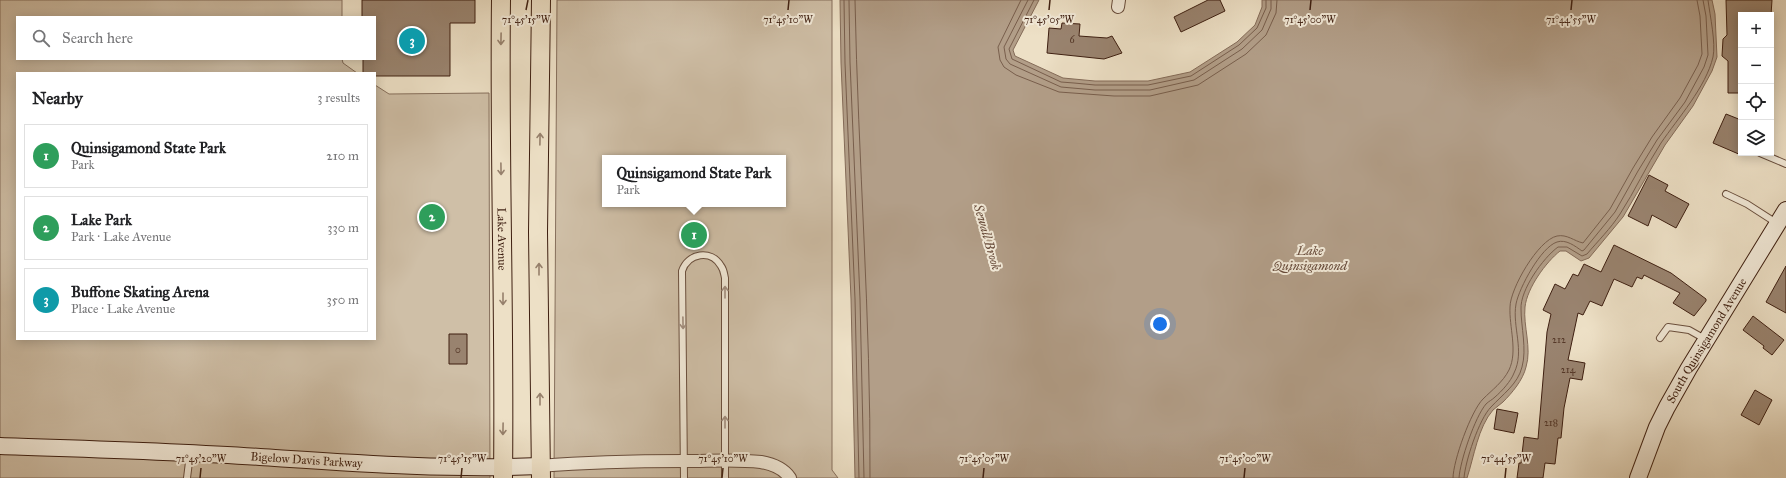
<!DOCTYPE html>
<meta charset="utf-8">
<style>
body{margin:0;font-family:"IM FELL Great Primer",serif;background:#f6f6f6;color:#202124}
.controls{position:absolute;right:12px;top:12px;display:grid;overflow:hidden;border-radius:0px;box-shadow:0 2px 10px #0003}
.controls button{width:36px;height:36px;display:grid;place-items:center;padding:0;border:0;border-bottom:1px solid #e0e0e0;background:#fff;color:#202124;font:20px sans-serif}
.you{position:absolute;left:1160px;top:324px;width:14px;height:14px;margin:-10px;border:3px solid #fff;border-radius:50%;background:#1a73e8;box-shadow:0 0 0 6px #1a73e833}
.badge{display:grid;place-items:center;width:26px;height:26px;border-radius:50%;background:#1a73e8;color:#fff;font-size:13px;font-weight:700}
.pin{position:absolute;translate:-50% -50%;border:2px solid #fff;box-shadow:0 1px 4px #0006}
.popup{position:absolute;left:602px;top:155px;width:184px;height:52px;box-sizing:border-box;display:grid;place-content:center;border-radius:0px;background:#fff;filter:drop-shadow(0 1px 3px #0005);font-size:13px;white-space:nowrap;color:#757577}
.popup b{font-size:15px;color:#202124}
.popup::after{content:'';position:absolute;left:50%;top:100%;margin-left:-8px;border:8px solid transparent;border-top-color:#fff}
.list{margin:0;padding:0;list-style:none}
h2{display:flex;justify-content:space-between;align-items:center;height:52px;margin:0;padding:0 16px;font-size:17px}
h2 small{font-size:13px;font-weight:400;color:#757577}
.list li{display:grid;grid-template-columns:26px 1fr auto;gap:12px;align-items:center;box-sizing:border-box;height:64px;margin:0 8px 8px;padding:0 8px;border:1px solid #e0e0e0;border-radius:0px}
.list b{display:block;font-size:15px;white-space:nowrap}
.list p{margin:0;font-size:13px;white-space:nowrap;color:#757577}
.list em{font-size:13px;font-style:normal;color:#757577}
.icon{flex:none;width:22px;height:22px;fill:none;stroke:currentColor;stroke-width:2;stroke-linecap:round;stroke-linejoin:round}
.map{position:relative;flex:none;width:1786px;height:478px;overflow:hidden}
.search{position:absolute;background:#fff;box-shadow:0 2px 10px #0003;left:16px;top:16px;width:360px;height:44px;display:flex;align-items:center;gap:10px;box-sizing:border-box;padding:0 14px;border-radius:0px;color:#757577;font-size:15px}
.panel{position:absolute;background:#fff;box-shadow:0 2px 10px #0003;left:16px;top:72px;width:360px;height:268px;border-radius:0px}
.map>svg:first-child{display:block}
.green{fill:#cfbfa7;stroke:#866f5c;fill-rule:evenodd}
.water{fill:#b29e88;stroke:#846b58}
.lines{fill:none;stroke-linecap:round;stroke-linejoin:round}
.shore{stroke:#785e4c;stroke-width:1}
.building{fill:#99836f;stroke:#3e1f11}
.service-casing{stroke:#6a4f3e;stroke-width:8}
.minor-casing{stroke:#6a4f3e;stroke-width:14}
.secondary-casing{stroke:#3e1f11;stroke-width:18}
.primary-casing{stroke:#3e1f11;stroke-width:20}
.service{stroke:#f3ebda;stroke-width:6}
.minor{stroke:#f3ebda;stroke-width:12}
.secondary{stroke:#f3ebda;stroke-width:16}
.primary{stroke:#ede0c6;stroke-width:18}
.oneway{stroke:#96806c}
.oneway2{stroke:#a28f80}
.ticks{fill:none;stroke:#3e1f11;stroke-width:1.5}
.labels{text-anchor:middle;stroke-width:4;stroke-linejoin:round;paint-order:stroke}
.number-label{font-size:10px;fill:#553828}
.street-label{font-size:12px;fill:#3e1f11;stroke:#f3ebda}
.water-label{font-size:13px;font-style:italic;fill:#674b3b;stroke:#f3ebda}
.ticks-label{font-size:10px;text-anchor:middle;fill:#3e1f11;stroke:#f3ebda;stroke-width:4;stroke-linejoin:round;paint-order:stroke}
</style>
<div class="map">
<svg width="1786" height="478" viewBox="0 0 1786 478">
<rect width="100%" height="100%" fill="#ede0c6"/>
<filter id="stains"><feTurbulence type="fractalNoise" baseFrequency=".005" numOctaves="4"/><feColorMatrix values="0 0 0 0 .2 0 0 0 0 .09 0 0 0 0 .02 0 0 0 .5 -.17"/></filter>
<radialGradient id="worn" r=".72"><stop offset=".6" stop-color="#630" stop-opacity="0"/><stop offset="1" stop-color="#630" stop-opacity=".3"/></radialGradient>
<path class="green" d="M0,0H342V17H17V59H342L343,63L357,73H17V339H375V85L389,94L489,93L490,478H0Z
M557,0H832V470L838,478H554ZM605,158H783V204H605Z"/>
<path class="water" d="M840,0H1039L1013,50L1015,56L1063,78L1095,81H1148L1190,72L1237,42L1255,25L1262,7V0H1712L1715,14L1717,57L1712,71L1693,106L1665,145L1623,217L1589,258L1581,261L1566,251H1560C1546,262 1527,288 1525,307C1523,326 1532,348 1526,367C1523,380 1512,393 1503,402C1500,405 1496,407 1493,410C1478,427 1474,457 1467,478H855L851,299L841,63Z"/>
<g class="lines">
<path class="shore" d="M844,0L845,63L855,299L859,478
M849,0L850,62L860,299L864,478
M855,0C858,159 871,319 870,478
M1021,0L998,47L1000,60L1004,67L1016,75L1059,92L1114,96H1150L1198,85L1246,54L1266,35L1276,13L1277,0
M1028,0L1004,47L1006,59L1010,64L1061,87L1095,90H1150L1194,80L1242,49L1262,30L1271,9V0
M1034,0L1009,49L1012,59L1061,82L1074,83L1095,85H1148L1191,76L1239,45L1257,28L1266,8V0
M1453,478C1453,461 1471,411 1483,399C1492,390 1503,382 1509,370C1518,351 1509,327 1510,307C1510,289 1538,240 1557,236C1567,234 1574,241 1583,243L1610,209L1633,168L1652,137L1680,98L1698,65L1702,54L1700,16L1697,0
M1459,478C1460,461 1475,417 1486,404C1489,401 1492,400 1495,397C1502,391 1511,381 1514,373C1525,351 1512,327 1516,304C1519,288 1541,247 1557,242C1566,239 1575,246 1582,251L1584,250L1615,212L1638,171L1657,140L1685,102L1704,67L1708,55L1706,16L1703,0
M1464,478C1465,462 1479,419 1491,407C1502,395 1518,384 1522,367C1527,349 1521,327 1521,309C1520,290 1543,258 1558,247H1567L1582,256L1587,254C1598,241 1611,228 1620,214C1635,191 1646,166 1661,143C1678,118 1706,87 1713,57C1716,43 1710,16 1708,0"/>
</g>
<path class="building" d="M362,0H475V23H450V76H375V73H363V59H375V17H362Z
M1208,0H1220L1225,11L1181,32L1174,17Z
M1726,0H1772L1771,15H1741V93H1728V61L1722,56L1723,39L1727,35Z
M1062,23L1080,24L1079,36L1107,38L1112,36L1122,53L1104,59L1047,53L1049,28L1061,29Z
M1726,114L1741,120V155L1713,143Z
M1649,175L1668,185L1665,191L1689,204L1676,228L1652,215L1648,226L1628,216Z
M1614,245L1671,273L1706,299V301L1694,316L1673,303L1680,293L1644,275L1642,279L1637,277L1632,287L1614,279L1602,306L1590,301L1583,315L1578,313L1568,360L1585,363L1582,380L1570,378L1564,408L1561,438H1558L1555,464L1545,463L1543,478H1517L1519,463H1521L1524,437L1538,439L1547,332L1551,314L1543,310L1555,284L1565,289L1573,274L1578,276L1584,264L1601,272Z
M1786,266V313L1766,302Z
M1753,316L1784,340L1772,355L1763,348L1764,346L1743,330Z
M449,334H467V364H449Z
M1755,390L1772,400L1759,425L1741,415Z
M1497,409L1518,413L1514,433L1494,429Z"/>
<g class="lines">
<g class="service-casing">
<path id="service" d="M1760,153L1786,164
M1726,194L1747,204L1778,224
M1660,338L1668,327L1689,330L1705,339
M187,478L190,454
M684,478L682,271C688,253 711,249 721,266C724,270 724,274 725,278V478"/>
</g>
<g class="minor-casing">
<path id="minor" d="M1118,7L1119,0
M540,466C589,462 636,461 685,461C710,461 736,459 761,462C772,464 784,469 790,478"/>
</g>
<g class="secondary-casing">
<g id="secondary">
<path id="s1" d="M0,446C87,449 173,451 260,457C353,463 447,470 540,466"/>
<path id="s2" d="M1638,478L1657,427L1667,407L1689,368L1786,210"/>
</g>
</g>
<g class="primary-casing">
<g id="primary">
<path id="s3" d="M501,0C499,159 505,319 503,478"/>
<path d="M541,0L538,232L541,478"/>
</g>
</g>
<use href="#service" class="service"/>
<use href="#minor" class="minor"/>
<use href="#secondary" class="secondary"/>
<use href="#primary" class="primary"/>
</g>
<defs><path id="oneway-shaft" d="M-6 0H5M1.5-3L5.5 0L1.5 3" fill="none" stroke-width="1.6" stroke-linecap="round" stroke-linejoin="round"/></defs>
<g class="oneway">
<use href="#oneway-shaft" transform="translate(501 39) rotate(91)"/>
<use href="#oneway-shaft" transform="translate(540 139) rotate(-89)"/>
<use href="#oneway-shaft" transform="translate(501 169) rotate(89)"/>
<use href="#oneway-shaft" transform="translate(539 269) rotate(-90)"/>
<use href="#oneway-shaft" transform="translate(503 299) rotate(90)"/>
<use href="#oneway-shaft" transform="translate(540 399) rotate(-90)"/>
<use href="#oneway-shaft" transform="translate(503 429) rotate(91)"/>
</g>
<g class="oneway2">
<use href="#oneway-shaft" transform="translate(725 292) rotate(-90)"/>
<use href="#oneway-shaft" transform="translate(683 323) rotate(89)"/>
<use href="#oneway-shaft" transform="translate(725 422) rotate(-90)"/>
</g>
<path class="ticks" d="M526,10L528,0M788,10L789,0M1049,10L1050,0M1310,10L1311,0M1571,10L1572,0M200,478L201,468M461,478L462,468M722,478L723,468M983,478L984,468M1244,478L1245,468M1505,478L1506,468"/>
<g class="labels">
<g class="number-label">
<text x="1072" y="43">6</text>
<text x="1559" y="343">212</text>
<text x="458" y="353">0</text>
<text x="1568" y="373">214</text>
<text x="1551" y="426">218</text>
</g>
<g class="street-label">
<text dy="4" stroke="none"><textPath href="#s3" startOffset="239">Lake Avenue</textPath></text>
<text dy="4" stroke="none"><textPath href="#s2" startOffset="154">South Quinsigamond Avenue</textPath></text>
<text dy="4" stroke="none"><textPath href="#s1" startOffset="307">Bigelow Davis Parkway</textPath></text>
</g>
<g class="water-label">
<text transform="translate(988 237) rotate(74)" y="5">Sewall Brook</text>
<text x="1310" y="255">Lake<tspan x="1310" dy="15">Quinsigamond</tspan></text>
</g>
</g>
<g class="ticks-label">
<text x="526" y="23">71°45'15"W</text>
<text x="788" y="23">71°45'10"W</text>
<text x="1049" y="23">71°45'05"W</text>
<text x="1310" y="23">71°45'00"W</text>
<text x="1571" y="23">71°44'55"W</text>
<text x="201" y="462">71°45'20"W</text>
<text x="462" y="462">71°45'15"W</text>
<text x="723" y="462">71°45'10"W</text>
<text x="984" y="462">71°45'05"W</text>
<text x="1245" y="462">71°45'00"W</text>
<text x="1506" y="462">71°44'55"W</text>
</g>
<rect width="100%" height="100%" filter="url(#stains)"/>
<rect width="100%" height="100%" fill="url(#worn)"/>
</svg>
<div class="controls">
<button>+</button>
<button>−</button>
<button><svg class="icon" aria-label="locate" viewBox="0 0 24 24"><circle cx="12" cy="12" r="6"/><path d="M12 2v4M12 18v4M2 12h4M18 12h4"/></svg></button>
<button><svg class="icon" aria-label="layers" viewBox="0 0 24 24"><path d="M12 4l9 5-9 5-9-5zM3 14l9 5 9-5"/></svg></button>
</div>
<div class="you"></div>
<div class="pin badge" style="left:694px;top:235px;background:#2e9e5b">1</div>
<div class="popup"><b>Quinsigamond State Park</b>Park</div>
<div class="pin badge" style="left:432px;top:217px;background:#2e9e5b">2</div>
<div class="pin badge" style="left:412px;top:41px;background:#0f9aa8">3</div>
<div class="search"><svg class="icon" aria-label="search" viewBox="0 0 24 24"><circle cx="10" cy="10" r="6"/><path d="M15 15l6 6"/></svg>Search here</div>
<section class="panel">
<h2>Nearby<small>3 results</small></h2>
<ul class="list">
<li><span class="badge" style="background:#2e9e5b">1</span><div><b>Quinsigamond State Park</b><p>Park</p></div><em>210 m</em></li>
<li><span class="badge" style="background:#2e9e5b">2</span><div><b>Lake Park</b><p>Park · Lake Avenue</p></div><em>330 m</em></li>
<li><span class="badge" style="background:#0f9aa8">3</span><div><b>Buffone Skating Arena</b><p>Place · Lake Avenue</p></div><em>350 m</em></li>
</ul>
</section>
</div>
